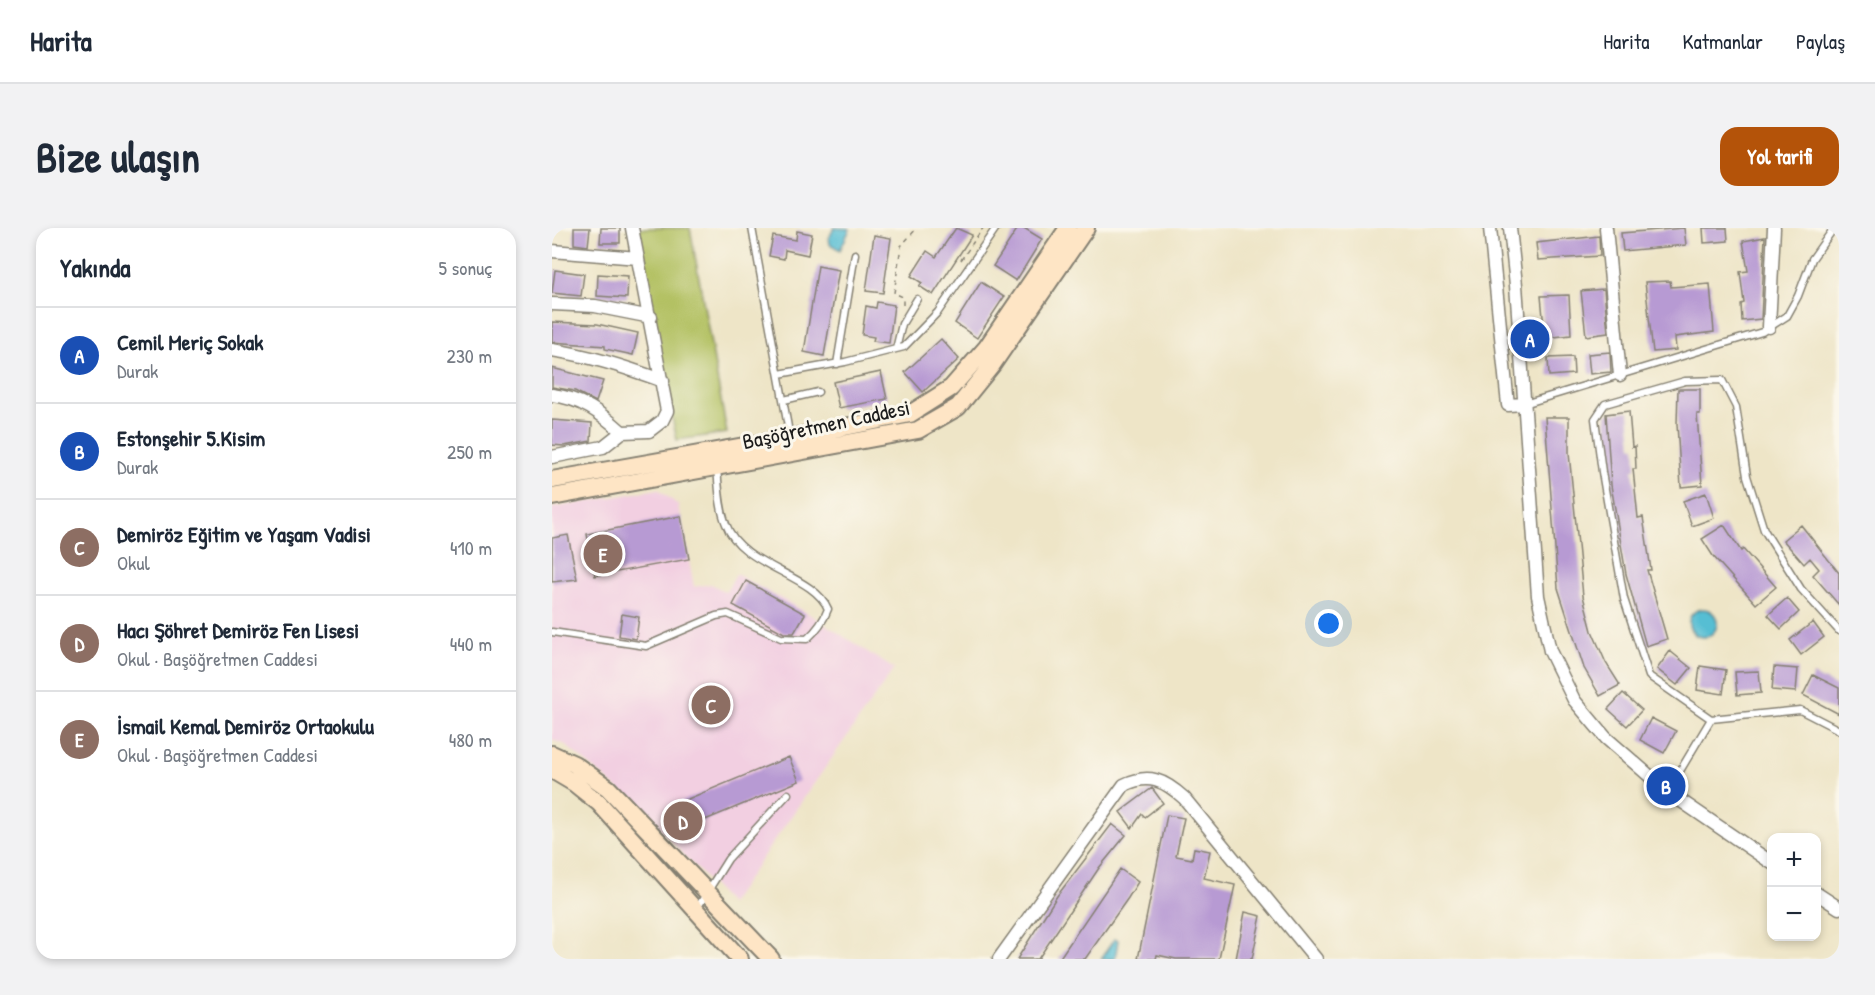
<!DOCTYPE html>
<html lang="tr">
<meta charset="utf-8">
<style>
body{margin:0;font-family:"Patrick Hand",sans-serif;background:#f2f2f3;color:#1f2937}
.controls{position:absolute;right:18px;bottom:18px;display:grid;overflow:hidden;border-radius:12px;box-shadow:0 3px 9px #0003}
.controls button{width:54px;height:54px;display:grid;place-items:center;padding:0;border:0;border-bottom:2px solid #e0e1e3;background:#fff;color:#1f2937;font:30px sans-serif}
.you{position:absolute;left:777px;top:396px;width:21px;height:21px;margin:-15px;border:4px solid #fff;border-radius:50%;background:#1a73e8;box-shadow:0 0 0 9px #1a73e833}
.badge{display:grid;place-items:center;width:39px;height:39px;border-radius:50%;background:#b45309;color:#fff;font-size:20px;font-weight:700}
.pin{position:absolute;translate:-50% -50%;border:3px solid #fff;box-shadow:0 2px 6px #0006}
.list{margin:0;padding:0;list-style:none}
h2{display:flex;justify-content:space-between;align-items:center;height:78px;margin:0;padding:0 24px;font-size:26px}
h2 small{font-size:20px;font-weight:400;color:#747a83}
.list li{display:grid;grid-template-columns:39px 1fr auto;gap:18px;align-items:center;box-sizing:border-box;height:96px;padding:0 24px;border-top:2px solid #e0e1e3}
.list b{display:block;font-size:22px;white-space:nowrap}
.list p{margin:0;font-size:20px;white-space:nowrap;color:#747a83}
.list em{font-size:20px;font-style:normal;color:#747a83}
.map{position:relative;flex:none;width:1287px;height:731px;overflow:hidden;border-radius:18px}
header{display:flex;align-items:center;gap:36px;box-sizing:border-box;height:84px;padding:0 30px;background:#fff;border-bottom:2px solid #e0e1e3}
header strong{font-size:28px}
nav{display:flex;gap:33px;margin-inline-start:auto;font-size:21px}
.intro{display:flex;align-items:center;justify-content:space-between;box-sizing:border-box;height:144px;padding:0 36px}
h1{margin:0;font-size:42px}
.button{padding:15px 27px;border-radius:18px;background:#b45309;color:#fff;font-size:21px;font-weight:700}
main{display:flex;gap:36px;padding:0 36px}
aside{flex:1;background:#fff;border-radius:18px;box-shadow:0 3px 9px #0003}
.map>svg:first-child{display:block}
.built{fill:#f2cfe1}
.green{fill:#b3c164;stroke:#686e40;stroke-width:1.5}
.water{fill:#56bed3;stroke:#396d78;stroke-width:1.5}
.building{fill:#b79ad3}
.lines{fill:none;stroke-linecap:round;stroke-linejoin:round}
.lane-casing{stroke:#858072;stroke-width:9}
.street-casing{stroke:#858072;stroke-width:15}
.secondary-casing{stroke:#858072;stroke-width:20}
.path{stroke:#858072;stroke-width:1.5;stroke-dasharray:4.5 4.5;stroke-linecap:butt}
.lane{stroke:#fff;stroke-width:6}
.street{stroke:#fff;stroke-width:12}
.secondary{stroke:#fee5c5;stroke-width:16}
.labels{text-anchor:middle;stroke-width:6;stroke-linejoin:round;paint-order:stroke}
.street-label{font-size:22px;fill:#1c1c1c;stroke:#fbf7ec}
</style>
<header>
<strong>Harita</strong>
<nav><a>Harita</a><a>Katmanlar</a><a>Paylaş</a></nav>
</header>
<div class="intro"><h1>Bize ulaşın</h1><a class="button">Yol tarifi</a></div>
<main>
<aside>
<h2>Yakında<small>5 sonuç</small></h2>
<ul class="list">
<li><span class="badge" style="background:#1a4fb4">A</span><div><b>Cemil Meriç Sokak</b><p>Durak</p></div><em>230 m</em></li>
<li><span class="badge" style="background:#1a4fb4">B</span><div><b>Estonşehir 5.Kisim</b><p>Durak</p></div><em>250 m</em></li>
<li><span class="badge" style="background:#8d6e63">C</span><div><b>Demiröz Eğitim ve Yaşam Vadisi</b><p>Okul</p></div><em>410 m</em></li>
<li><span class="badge" style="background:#8d6e63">D</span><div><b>Hacı Şöhret Demiröz Fen Lisesi</b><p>Okul · Başöğretmen Caddesi</p></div><em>440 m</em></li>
<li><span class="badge" style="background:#8d6e63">E</span><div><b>İsmail Kemal Demiröz Ortaokulu</b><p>Okul · Başöğretmen Caddesi</p></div><em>480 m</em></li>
</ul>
</aside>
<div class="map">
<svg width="1287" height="731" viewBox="0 0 1287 731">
<rect width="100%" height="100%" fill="#fbf7ec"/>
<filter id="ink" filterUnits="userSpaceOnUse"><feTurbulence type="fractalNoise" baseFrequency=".0167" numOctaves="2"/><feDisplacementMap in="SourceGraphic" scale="12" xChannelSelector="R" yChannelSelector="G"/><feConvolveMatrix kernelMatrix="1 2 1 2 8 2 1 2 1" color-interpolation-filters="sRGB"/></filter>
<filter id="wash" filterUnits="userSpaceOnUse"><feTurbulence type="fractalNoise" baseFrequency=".008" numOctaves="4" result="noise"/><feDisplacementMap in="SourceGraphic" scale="24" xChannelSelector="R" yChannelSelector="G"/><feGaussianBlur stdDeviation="1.35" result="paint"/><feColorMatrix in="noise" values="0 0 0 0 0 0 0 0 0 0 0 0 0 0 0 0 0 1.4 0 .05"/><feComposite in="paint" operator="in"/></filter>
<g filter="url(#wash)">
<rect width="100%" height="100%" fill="#eee5c7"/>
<path class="built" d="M106,261L126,277L142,359L159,356L174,364L184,346L254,384L342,441L178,676L83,575L12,516L0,512V280Z"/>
<path class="green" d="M78,0H138L175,205L125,212Z"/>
<path class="water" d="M282,0L298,1L288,22L278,16L277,10Z
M1137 395a14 14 0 1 1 28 0a14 14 0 1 1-28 0Z
M562,711L566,712L563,731H549Z"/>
<g id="blocks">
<path class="building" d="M22,0H38L36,18L22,16Z
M49,0H68V15H48Z
M404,0L420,7L381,67L367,58L370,55L359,48L375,23L384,29Z
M466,0H472L490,11L464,53L441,38Z
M1132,0L1134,17L1071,23L1069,5Z
M1151,0H1175L1176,13L1152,15Z
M245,3L260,6L256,27L233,22L232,31L217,28L221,8L244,12Z
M322,7L339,10L331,65L314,63Z
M1047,8L1048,28L986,32L984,15Z
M1213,9L1209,91L1190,93L1189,76L1192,75L1188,44L1196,43L1191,13Z
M266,38L287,42L272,128L252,124Z
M3,42L32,46L29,68L0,65Z
M46,46L76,48L75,70L45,68Z
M1118,53L1119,59L1158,56L1162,104L1123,109L1124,122L1101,124L1093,54Z
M429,54L452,69L425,110L403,95Z
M1052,61L1056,105L1034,108L1029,63Z
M1017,67L1019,107L993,110L989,68Z
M325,74L342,77L337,115L321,113L322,109L310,107L314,78L324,80Z
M0,94L45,96L86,105L81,127L53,121V118L0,114Z
M389,111L407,131L371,164L353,144Z
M1058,124L1059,144L1038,146L1036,126Z
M1021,129L1022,146L997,148L996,130Z
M0,140L51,153L44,174L23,163L0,159Z
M329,144L335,171L287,180L281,154Z
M1126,161H1148V186H1145L1150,257L1129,259L1125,196Z
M1077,183L1080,219L1083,218L1084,241H1081L1086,290L1091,289L1099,342H1095L1115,411L1094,418L1074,346L1059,257L1054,186Z
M993,189H1017V225L1031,368L1040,403L1054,435L1068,457L1048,468L1032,440L1006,360Z
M0,192L40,195L39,213L12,218L0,217Z
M1154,265L1162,290L1140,298L1131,273Z
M129,288L137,331L43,348L35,306Z
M1172,297L1189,323L1191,321L1224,359L1204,376L1161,328L1150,311Z
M1249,297L1287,345V377L1261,347L1267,341L1258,330L1252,336L1231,312Z
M16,307L25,351L0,354V310Z
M194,353L253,386L242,405H232L181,377Z
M1235,370L1247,384L1229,401L1216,387Z
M70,386L87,389L84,411L67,408Z
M1261,394L1272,409L1249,427L1238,412Z
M1118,423L1139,440L1125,457L1105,441Z
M1148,438L1174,442L1171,466L1145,462Z
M1222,439L1246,441L1244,464L1220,462Z
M1207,443L1209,465L1185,467L1183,444Z
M1261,447L1287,460V486L1251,467Z
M1071,465L1090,482L1075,498L1056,481Z
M1099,490L1124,503L1112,525L1088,512Z
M237,529L247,553L129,602L119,578Z
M600,560L611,575L593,589L590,586L580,600L568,584Z
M615,587L632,590L624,628L640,631L642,620L658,623L652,650L683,657L667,731H624L605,727L604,731H586Z
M560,596L574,607L547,640L486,731H465L505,668Z
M568,641L586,654L576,670L533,731H507Z
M693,684L709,688L700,731H684Z"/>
</g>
</g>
<g filter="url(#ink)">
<use href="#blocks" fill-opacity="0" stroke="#858072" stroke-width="1.5"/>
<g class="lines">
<g class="lane-casing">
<path id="lane" d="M200,0L238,210
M344,121L350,96L365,71
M285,136L303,26
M227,146L293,134L352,119L386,84L444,0
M232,172L266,164
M972,176L1210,104L1235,88L1246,68L1260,31L1282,0
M0,404L94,418L164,388L176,386L229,410L255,411C264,403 272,392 276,381C262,346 189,339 174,296C167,280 167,259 165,241
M1159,491L1248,482L1287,502
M1116,563L1159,491L1097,448L1072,371L1050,244L1043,191L1053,176L1133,153L1170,152L1184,179L1195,248L1212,302L1249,361L1287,403
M144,682L176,631L236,566"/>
</g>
<g class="street-casing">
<path id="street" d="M938,0L956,177L972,176
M958,0L964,57L986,368L998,423L1022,472L1054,510L1116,564L1220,635
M1054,0L1068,147
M0,23L86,30
M0,76L43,78L99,89
M1217,99L1222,0
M0,122C39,128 74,139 111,153
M0,167C29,170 49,185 70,204
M0,229L51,219L70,204L97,203L110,193L115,183L80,0
M1264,665L1287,680
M447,731L572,557C597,545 612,552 632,570L764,731"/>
</g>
<g class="secondary-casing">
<path id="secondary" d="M0,252L238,210L358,186L399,160L435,119L516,0
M0,269L366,202L406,179L440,137L534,0
M0,526L22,536L56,560L219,731
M0,542L22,555L47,575L188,731"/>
</g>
<path class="path" d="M409,32L431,0
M351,77V69L342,65L349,18L365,0"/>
<use href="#lane" class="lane"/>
<use href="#street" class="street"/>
<use href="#secondary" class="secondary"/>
</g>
</g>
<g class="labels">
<g class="street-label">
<text transform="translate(274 196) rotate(-12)" y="8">Başöğretmen Caddesi</text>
</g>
</g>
</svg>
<div class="controls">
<button>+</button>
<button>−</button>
</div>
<div class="you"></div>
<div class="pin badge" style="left:978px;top:111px;background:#1a4fb4">A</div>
<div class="pin badge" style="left:1114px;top:558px;background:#1a4fb4">B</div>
<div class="pin badge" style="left:159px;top:477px;background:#8d6e63">C</div>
<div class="pin badge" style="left:131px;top:593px;background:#8d6e63">D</div>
<div class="pin badge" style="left:51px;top:326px;background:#8d6e63">E</div>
</div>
</main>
